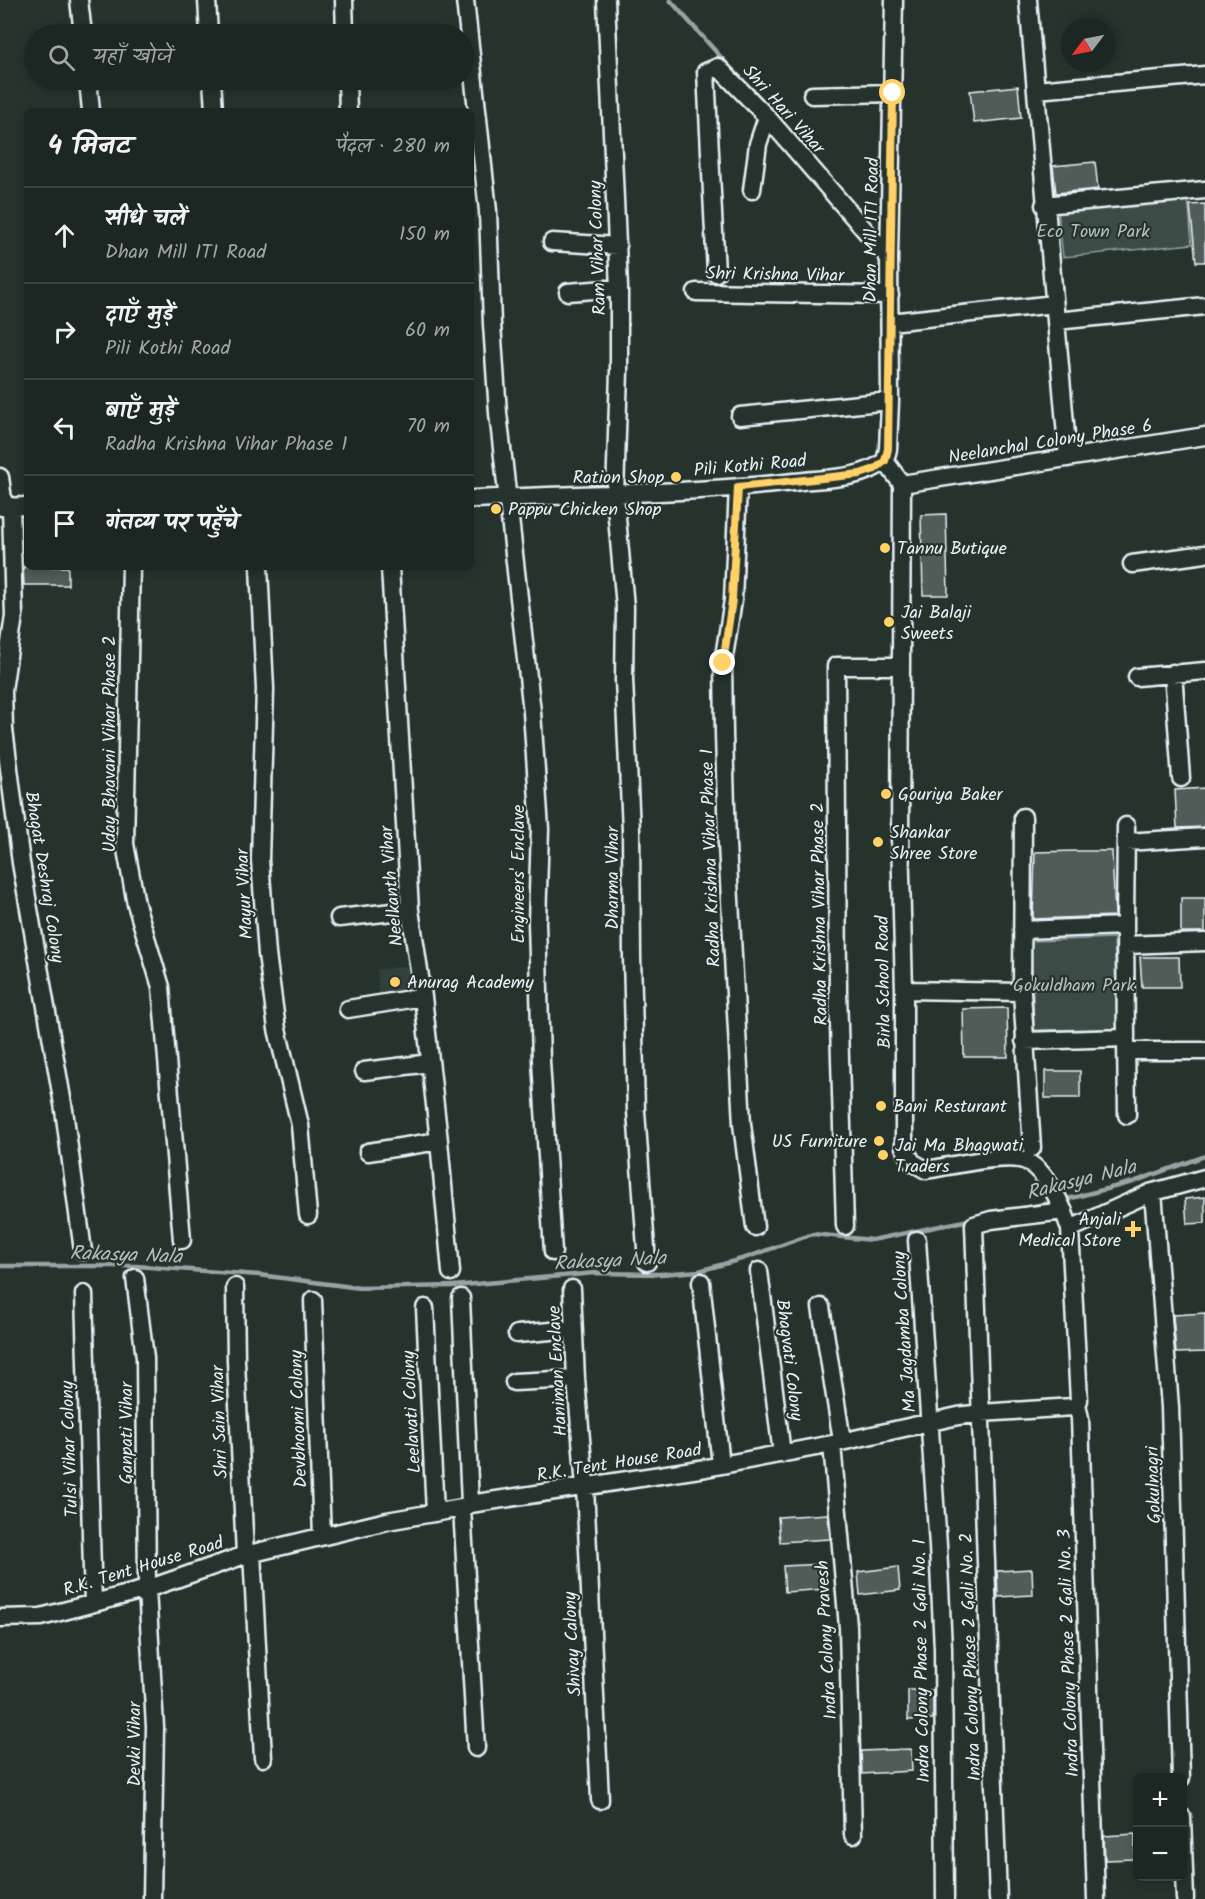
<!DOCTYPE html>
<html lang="hi">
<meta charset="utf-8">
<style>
body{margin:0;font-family:Kalam,"Playpen Sans Deva",sans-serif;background:#252e2a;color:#f1f3f6}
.controls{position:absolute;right:18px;bottom:18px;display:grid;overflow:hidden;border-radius:9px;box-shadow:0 3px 9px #0003}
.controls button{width:54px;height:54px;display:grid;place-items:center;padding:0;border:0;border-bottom:2px solid #3a4340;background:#1c2622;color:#f1f3f6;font:30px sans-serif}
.compass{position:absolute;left:1061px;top:18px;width:54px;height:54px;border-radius:50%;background:#1c2622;box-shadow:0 3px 9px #0003;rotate:238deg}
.stop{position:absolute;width:18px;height:18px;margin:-14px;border:4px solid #ffd166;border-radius:50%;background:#fff}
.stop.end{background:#ffd166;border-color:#fff;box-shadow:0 2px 6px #0008}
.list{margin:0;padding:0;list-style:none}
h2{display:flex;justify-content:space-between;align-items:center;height:78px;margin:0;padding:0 24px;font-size:26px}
h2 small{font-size:20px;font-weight:400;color:#a0a5a5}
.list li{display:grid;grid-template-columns:39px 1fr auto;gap:18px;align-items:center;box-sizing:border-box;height:96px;padding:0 24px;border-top:2px solid #3a4340}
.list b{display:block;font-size:22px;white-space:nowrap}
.list p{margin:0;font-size:20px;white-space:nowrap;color:#a0a5a5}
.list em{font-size:20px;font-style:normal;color:#a0a5a5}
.icon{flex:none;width:33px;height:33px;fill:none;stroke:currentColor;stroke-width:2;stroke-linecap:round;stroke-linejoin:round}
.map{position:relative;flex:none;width:1205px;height:1899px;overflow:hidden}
.search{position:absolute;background:#1c2622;box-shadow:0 3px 9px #0003;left:24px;top:24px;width:450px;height:66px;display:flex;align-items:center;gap:15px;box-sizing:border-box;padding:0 21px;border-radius:33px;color:#a0a5a5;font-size:22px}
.panel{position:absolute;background:#1c2622;box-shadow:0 3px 9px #0003;left:24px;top:108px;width:450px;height:462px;border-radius:9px}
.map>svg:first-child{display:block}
.built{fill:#333f3a}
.green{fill:#3e4b47;stroke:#939ea0;stroke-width:1.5}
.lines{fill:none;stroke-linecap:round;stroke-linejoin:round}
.stream{stroke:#98a3a5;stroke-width:4.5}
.building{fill:#505c59;stroke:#e8f1f8;stroke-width:1.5}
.minor-casing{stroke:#e8f1f8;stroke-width:21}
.minor{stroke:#26332d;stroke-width:16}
.route{stroke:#ffd166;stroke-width:8}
.poi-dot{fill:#ffd166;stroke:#26332d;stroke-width:2}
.labels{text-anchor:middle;stroke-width:4.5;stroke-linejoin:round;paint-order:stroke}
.street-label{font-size:18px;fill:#e8f1f8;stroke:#26332d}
.park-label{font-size:18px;fill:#b5bfc3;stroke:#26332d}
.poi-label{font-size:18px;fill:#e8f1f8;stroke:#26332d;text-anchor:start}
.water-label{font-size:20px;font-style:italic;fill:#b3bdc0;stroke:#26332d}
</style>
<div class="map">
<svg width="1205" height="1899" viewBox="0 0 1205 1899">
<rect width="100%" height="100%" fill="#26332d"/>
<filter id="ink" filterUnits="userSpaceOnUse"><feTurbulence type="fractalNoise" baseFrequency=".0167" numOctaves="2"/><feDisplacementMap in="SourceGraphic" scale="12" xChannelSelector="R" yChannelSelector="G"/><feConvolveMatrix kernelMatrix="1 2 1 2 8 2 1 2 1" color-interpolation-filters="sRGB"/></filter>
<g filter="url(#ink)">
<path class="built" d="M13,513H27V567H68V585H17Z
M411,965L414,995L379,1000L377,970Z"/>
<path class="green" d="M1188,198L1192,244L1063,257L1058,211Z
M1114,938L1118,1029L1034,1030L1031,941Z"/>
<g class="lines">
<path class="stream" d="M670,0L734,72
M1023,1208L1060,1201L1133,1182L1205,1156
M0,1266H136L259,1275L360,1288L453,1286L595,1273L661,1274L699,1271L745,1258L813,1234L872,1240L974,1219"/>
</g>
<path class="building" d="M1018,86L1021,118L974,123L970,91Z
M1095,162L1098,189L1056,193L1053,166Z
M1205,204V262H1196L1190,205Z
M946,514L948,595H923L921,515Z
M23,567H68V585H24Z
M1205,788V827L1177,828L1175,790Z
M1078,851H1112L1115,916L1033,919L1035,852Z
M1181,898H1205V932H1181Z
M1140,957H1179L1180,987H1142Z
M1007,1008L1008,1057H964L963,1009Z
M1045,1071H1080V1098H1045Z
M1205,1197V1223L1187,1224L1185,1199Z
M1205,1313V1352L1176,1353L1173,1315Z
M828,1514L830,1539L780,1542L778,1517Z
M825,1564L827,1589L785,1592L783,1566Z
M898,1567L900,1590L860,1595L858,1572Z
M1032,1569L1033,1595L998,1597L997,1571Z
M908,1690H933V1719L908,1720Z
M911,1749L912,1771L862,1774L861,1751Z
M1135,1834V1859L1105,1860L1104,1836Z"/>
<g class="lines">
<g class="minor-casing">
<path id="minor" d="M79,0L83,34
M207,0L209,34
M344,0L345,34
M465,0L488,211L492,324L498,413L532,712L540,829L537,922L541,1061L553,1252
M606,0L619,288V371L615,495L625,607L624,680L631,830L632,957L636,1111L647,1262
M1028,0L1068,458
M88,80L91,111
M212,80L214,111
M347,80L348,111
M1036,90L1205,75
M812,95L893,93
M752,190L758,144L767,117
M1044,205L1205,190
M552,242L618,246
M716,273L706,72L718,67L767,117L889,258
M568,292L619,288
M696,292L890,295
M1056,321L1205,306
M890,322L1054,304
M740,416L890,401
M885,461L902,484L900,837L904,990V1147L912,1162L926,1170C947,1167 1011,1151 1028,1162C1050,1176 1062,1205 1070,1229L1150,1193L1205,1178
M885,461L888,449L890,401L889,258L894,0
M0,477L4,507
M902,484L1205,436
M738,487L733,600L723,663L724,733L727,844L742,1124L755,1227
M471,499C579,494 686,494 794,482C824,478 861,480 885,461
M11,506L14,616L3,690L4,729L21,863L64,1110L83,1251
M1,507L27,506
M1132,564L1205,554
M131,567L125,844L136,904L161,987L182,1240
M259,567L265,689L260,860L267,954L277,1029L300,1125L308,1215
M390,567L410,910L423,997L439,1141L451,1272
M1173,673L1181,778
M1137,677L1205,671
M1126,842L1205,837
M339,918L410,910
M1125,926L1126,826
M1022,930L1125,926L1126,1038L1024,1041
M1125,945L1205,942
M904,990L1022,992L1023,817
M1022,992L1032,1148
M348,1009L423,997
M1126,1041L1127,1115
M1126,1051H1205
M364,1071L430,1063
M368,1152L439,1141
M1153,1192L1170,1407L1181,1778
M845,1226L838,992L836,666H901
M917,1240L938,1546L943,1648L945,1899
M759,1271L782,1454
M135,1278L145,1358L147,1589L155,1727L152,1899
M701,1282L721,1465
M235,1287L236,1361L245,1555
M572,1289L576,1379L585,1487L600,1800
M84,1294L93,1603
M461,1298L470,1504
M313,1300L322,1536
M821,1307L842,1441
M425,1308L435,1513
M517,1334L573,1329
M514,1382L576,1379
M1077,1405L1080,1418L1096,1899
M832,1444L848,1627L853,1835
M462,1508L476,1748
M252,1553L263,1758
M0,1618L41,1617L147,1589L245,1555L387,1521L462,1508L470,1504L706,1468L832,1444L958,1416L981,1413L1073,1407L1077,1405L1079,1400L1070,1229
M1182,1817L1185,1899
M998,1899L974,1225L991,1220L1064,1211"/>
</g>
<use href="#minor" class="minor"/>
</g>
</g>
<g class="lines" filter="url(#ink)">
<path class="route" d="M723,663L732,600L738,487L860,474L875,469L885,461L888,449L893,93"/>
</g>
<g class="poi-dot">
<circle cx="676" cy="477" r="6"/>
<circle cx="496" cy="509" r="6"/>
<circle cx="885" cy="548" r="6"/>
<circle cx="889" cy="622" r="6"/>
<circle cx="886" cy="794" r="6"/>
<circle cx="878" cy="842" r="6"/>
<circle cx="395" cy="982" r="6"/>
<circle cx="881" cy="1106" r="6"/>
<circle cx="879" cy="1141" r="6"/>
<circle cx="883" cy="1155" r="6"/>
<path d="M1130 1220h6v6h6v6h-6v6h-6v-6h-6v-6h6z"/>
</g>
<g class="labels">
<g class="street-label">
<text transform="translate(784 109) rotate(48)" y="6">Shri Hari Vihar</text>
<text transform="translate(871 230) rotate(-89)" y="6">Dhan Mill ITI Road</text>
<text transform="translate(597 248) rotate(-92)" y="6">Ram Vihar Colony</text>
<text transform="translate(775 274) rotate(1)" y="6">Shri Krishna Vihar</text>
<text transform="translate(1050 441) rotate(-9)" y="6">Neelanchal Colony Phase 6</text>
<text transform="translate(750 465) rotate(-5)" y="6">Pili Kothi Road</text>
<text transform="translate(109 744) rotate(-90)" y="6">Uday Bhavani Vihar Phase 2</text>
<text transform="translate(710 858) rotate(-92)" y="6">Radha Krishna Vihar Phase 1</text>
<text transform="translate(518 874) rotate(-90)" y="6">Engineers' Enclave</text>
<text transform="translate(45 877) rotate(81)" y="6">Bhagat Deshraj Colony</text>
<text transform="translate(612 878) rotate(-90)" y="6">Dharma Vihar</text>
<text transform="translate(391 886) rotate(-95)" y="6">Neelkanth Vihar</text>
<text transform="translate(244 894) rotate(-93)" y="6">Mayur Vihar</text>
<text transform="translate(819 914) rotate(-91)" y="6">Radha Krishna Vihar Phase 2</text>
<text transform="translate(883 982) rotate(-91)" y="6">Birla School Road</text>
<text transform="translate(904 1332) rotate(-94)" y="6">Ma Jagdamba Colony</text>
<text transform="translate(790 1360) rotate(83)" y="6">Bhagvati Colony</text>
<text transform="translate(557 1371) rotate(-93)" y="6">Haniman Enclave</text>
<text transform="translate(411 1412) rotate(-93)" y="6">Leelavati Colony</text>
<text transform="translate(298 1419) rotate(-92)" y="6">Devbhoomi Colony</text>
<text transform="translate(219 1422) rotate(-92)" y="6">Shri Sain Vihar</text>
<text transform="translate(126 1433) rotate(-90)" y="6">Ganpati Vihar</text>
<text transform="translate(69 1449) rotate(-92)" y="6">Tulsi Vihar Colony</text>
<text transform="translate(619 1462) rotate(-9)" y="6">R.K. Tent House Road</text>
<text transform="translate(1153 1485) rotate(-92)" y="6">Gokulnagri</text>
<text transform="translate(143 1566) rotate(-17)" y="6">R.K. Tent House Road</text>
<text transform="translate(826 1640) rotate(-93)" y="6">Indra Colony Pravesh</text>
<text transform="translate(572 1644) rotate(-93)" y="6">Shivay Calony</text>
<text transform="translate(1068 1653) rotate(-92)" y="6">Indra Colony Phase 2 Gali No. 3</text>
<text transform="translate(970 1657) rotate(-92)" y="6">Indra Colony Phase 2 Gali No. 2</text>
<text transform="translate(921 1661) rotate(-91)" y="6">Indra Colony Phase 2 Gali No. 1</text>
<text transform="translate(134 1744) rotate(-90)" y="6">Devki Vihar</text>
</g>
<g class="park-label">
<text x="1093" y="237">Eco Town Park</text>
<text x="1074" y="991">Gokuldham Park</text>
</g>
<g class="poi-label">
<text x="664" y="483" text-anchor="end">Ration Shop</text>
<text x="508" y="515">Pappu Chicken Shop</text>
<text x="897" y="554">Tannu Butique</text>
<text x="901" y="618">Jai Balaji<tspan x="901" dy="21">Sweets</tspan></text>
<text x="898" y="800">Gouriya Baker</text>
<text x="890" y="838">Shankar<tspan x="890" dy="21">Shree Store</tspan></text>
<text x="407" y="988">Anurag Academy</text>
<text x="893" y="1112">Bani Resturant</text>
<text x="867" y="1147" text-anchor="end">US Furniture</text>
<text x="895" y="1151">Jai Ma Bhagwati<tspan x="895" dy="21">Traders</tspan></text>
<text x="1121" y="1225" text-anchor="end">Anjali<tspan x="1121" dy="21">Medical Store</tspan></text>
</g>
<g class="water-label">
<text transform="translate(1081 1179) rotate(-14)" y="7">Rakasya Nala</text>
<text transform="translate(126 1254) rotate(2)" y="7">Rakasya Nala</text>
<text transform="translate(610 1260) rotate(-3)" y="7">Rakasya Nala</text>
</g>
</g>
</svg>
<div class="controls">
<button>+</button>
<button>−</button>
</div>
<svg class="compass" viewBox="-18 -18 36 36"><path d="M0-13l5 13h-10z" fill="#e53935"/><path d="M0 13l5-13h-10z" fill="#a0a5a5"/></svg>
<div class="stop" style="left:893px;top:93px"></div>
<div class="stop end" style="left:723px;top:663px"></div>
<div class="search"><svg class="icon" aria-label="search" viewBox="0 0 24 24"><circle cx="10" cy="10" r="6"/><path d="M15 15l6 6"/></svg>यहाँ खोजें</div>
<section class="panel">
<h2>4 मिनट<small>पैदल · 280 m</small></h2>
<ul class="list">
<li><svg class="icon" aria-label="ahead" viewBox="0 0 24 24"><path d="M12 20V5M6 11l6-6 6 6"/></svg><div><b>सीधे चलें</b><p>Dhan Mill ITI Road</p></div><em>150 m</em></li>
<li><svg class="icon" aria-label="right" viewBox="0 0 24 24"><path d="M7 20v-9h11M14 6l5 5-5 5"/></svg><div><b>दाएँ मुड़ें</b><p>Pili Kothi Road</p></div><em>60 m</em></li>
<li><svg class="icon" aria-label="left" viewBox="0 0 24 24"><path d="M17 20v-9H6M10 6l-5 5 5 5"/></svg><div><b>बाएँ मुड़ें</b><p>Radha Krishna Vihar Phase 1</p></div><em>70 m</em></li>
<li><svg class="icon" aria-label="arrive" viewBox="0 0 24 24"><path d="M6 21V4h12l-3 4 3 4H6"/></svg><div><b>गंतव्य पर पहुँचे</b></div></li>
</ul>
</section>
</div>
